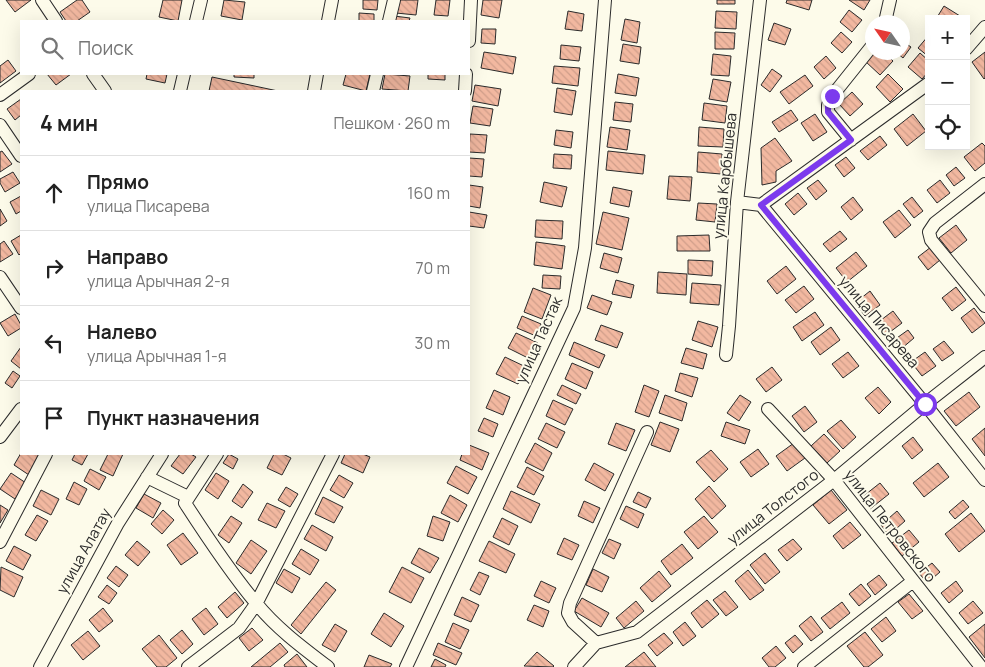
<!DOCTYPE html>
<html lang="ru">
<meta charset="utf-8">
<style>
body{margin:0;font-family:Manrope,sans-serif;background:#f6f6f6;color:#222}
.controls{position:absolute;right:15px;top:15px;display:grid;overflow:hidden;border-radius:0px;box-shadow:0 5px 20px #0002}
.controls button{width:45px;height:45px;display:grid;place-items:center;padding:0;border:0;border-bottom:1px solid #e0e0e0;background:#fff;color:#222;font:25px sans-serif}
.compass{position:absolute;left:865px;top:15px;width:45px;height:45px;border-radius:50%;background:#fff;box-shadow:0 5px 20px #0002;rotate:304deg}
.stop{position:absolute;width:15px;height:15px;margin:-11px;border:4px solid #7c3aed;border-radius:50%;background:#fff}
.stop.end{background:#7c3aed;border-color:#fff;box-shadow:0 1px 5px #0008}
.list{margin:0;padding:0;list-style:none}
h2{display:flex;justify-content:space-between;align-items:center;height:65px;margin:0;padding:0 20px;font-size:21px}
h2 small{font-size:16px;font-weight:400;color:#767676}
.list li{display:grid;grid-template-columns:32px 1fr auto;gap:15px;align-items:center;box-sizing:border-box;height:75px;padding:0 20px;border-top:1px solid #e0e0e0}
.list b{display:block;font-size:19px;white-space:nowrap}
.list p{margin:0;font-size:16px;white-space:nowrap;color:#767676}
.list em{font-size:16px;font-style:normal;color:#767676}
.icon{flex:none;width:28px;height:28px;fill:none;stroke:currentColor;stroke-width:2;stroke-linecap:round;stroke-linejoin:round}
.map{position:relative;flex:none;width:985px;height:667px;overflow:hidden}
.search{position:absolute;background:#fff;box-shadow:0 5px 20px #0002;left:20px;top:20px;width:450px;height:55px;display:flex;align-items:center;gap:12px;box-sizing:border-box;padding:0 18px;border-radius:0px;color:#767676;font-size:19px}
.panel{position:absolute;background:#fff;box-shadow:0 5px 20px #0002;left:20px;top:90px;width:450px;height:365px;border-radius:0px}
.map>svg:first-child{display:block}
.building{fill:url(#building-back-hatch);stroke:#2b2b2b}
.lines{fill:none;stroke-linecap:round;stroke-linejoin:round}
.minor-casing{stroke:#2b2b2b;stroke-width:14}
.minor{stroke:#fdfbea;stroke-width:12}
.route{stroke:#7c3aed;stroke-width:6}
.labels{text-anchor:middle;stroke-width:4;stroke-linejoin:round;paint-order:stroke}
.street-label{font-size:15px;fill:#2b2b2b;stroke:#fdfbea}
</style>
<div class="map">
<svg width="985" height="667" viewBox="0 0 985 667">
<defs>
<pattern id="building-back-hatch" width="6" height="6" patternUnits="userSpaceOnUse" patternTransform="scale(1.25)"><rect width="6" height="6" fill="#f2b8a0"/><path d="M-1 5l2 2M0 0l6 6M5-1l2 2" fill="none" stroke="#d09e8a"/></pattern>
</defs>
<rect width="100%" height="100%" fill="#fdfbea"/>
<path class="building" d="M6,0H31L15,12Z
M77,0H82L90,12L77,21H66L60,12Z
M163,0H182L178,21L159,17Z
M224,0L245,2L242,20L221,16Z
M363,0H378L377,10L363,9Z
M397,0H418L416,15L396,13Z
M436,0H450L448,16L434,15Z
M483,0H502L499,18L481,15Z
M717,0H735V4H717Z
M787,0H812L809,10L786,3Z
M849,0H870L864,10Z
M944,6L960,16L958,19H936Z
M849,10L862,20L852,32L840,22Z
M568,11L584,14L582,31L565,29Z
M716,11L737,12L736,29L715,28Z
M359,13L374,14V21H359Z
M394,16L410,18L409,21H393Z
M625,19L640,22L637,43L621,40Z
M774,23L791,29L785,45L768,40Z
M482,29H496L495,44L481,43Z
M715,32L735,33L734,49H715Z
M841,32L852,42L842,53L831,43Z
M929,35V57L918,48Z
M902,41L911,47L903,58L896,52H902Z
M623,44L641,47L639,64L620,61Z
M561,45L581,47L579,61L560,59Z
M484,52L516,57L513,74L481,68Z
M874,52H884L893,61L880,75L865,61Z
M985,52V78L984,79L972,62Z
M920,53L929,61V71L922,79L908,67Z
M713,54L731,56L729,76L711,75Z
M826,56L836,68L824,79L814,67Z
M8,60L16,71L0,83V66Z
M554,66L580,68L578,86L552,83Z
M772,69L782,76L770,92L761,85Z
M47,74H71L56,85Z
M147,74H167L165,83L146,79Z
M234,74H254V78L234,77Z
M346,74H370L366,91L343,85Z
M385,74L410,76L408,91L382,89Z
M428,74H445V80L428,79Z
M618,74L639,78L636,96L615,93Z
M888,74L903,89L890,102L876,87Z
M805,75L813,86L789,104L780,92Z
M212,77L278,91H209Z
M713,79L731,82L727,102L709,99Z
M475,85L501,89L498,106L472,101Z
M557,88L576,91L572,115L554,112Z
M852,92L863,104L850,116L839,104Z
M21,99V115L15,120L7,109Z
M615,102L633,104L631,122L613,120Z
M704,103L727,106L725,123L702,120Z
M473,106L493,109L490,126L470,123Z
M791,110L798,120L779,132L772,122Z
M815,114L827,132L813,141L801,123Z
M913,114L926,131L907,146L894,129Z
M610,127L630,130L627,150L607,147Z
M699,127L724,129L723,147L698,146Z
M556,130L573,132L571,148L554,145Z
M470,134L487,135L485,153L469,152Z
M880,136L887,145L868,160L860,151Z
M775,138L792,161L776,171V182L762,185L761,148Z
M982,143L985,146V163L975,171L964,157Z
M2,151L12,164L0,172V152Z
M608,151L645,155L643,174L606,170Z
M698,152L722,154L721,174L697,172Z
M554,154L572,155L571,169L553,168Z
M846,157L855,168L844,177L835,165Z
M469,158L484,159L482,177L469,176Z
M956,167L965,178L954,186L946,175Z
M13,172L20,183L5,192L0,183V179Z
M669,176L692,177L690,201L667,199Z
M818,180L827,191L816,200L807,188Z
M940,180L950,193L937,203L927,190Z
M544,182L567,187L562,207L540,202Z
M469,185L483,187L480,208L469,206Z
M613,187L632,191L629,207L610,203Z
M798,193L807,204L794,215L785,204Z
M21,196V211L16,214L10,202Z
M853,197L863,210L851,220L841,207Z
M912,197L923,211L914,218L903,204Z
M698,203L717,204L715,222L696,220Z
M0,209L7,221L0,226Z
M899,210L911,225L895,238L883,222Z
M469,212L487,215L484,228L469,226Z
M603,212L629,218L622,250L596,244Z
M536,220L563,221L562,239L535,237Z
M956,225L967,240L951,253L939,238Z
M840,231L847,239L830,252L823,244Z
M21,235V253L19,255L11,241Z
M709,235L710,251H677V236Z
M4,241L13,254L0,262V244Z
M536,242L565,246L562,269L534,265Z
M931,247L940,260L928,270L918,257Z
M856,252L867,266L847,282L836,268Z
M604,253L622,258L618,273L600,268Z
M688,260L713,261L712,276L688,274Z
M786,266L796,279L777,294L767,281Z
M658,272L687,274L686,295L657,293Z
M543,275L561,276L560,289L542,288Z
M616,280L634,285L631,298L612,294Z
M692,283L721,285L719,305L690,303Z
M804,286L814,299L796,313L785,300Z
M956,287L966,300L952,311L942,298Z
M533,288L551,295L542,319L524,312Z
M870,291L880,305L865,316L855,303Z
M592,295L612,302L607,315L587,308Z
M974,308L985,323L972,333L961,318Z
M893,311L902,323L886,335L877,323Z
M815,312L824,325L802,341L793,327Z
M15,314L21,325V328L8,336L0,323Z
M522,316L541,324L536,336L517,328Z
M698,321L718,327L712,347L692,340Z
M601,325L623,333L617,348L595,340Z
M831,327L840,340L820,355L811,342Z
M908,330L914,338L901,349L894,340Z
M516,333L538,343L530,359L508,348Z
M944,341L954,353L942,361L933,349Z
M574,342L605,355L599,368L569,355Z
M21,347V369L11,361Z
M686,348L707,354L703,369L681,363Z
M848,352L859,366L843,378L832,364Z
M925,352L936,366L922,376L911,362Z
M505,357L526,367L518,384L496,374Z
M572,363L593,372L586,389L565,379Z
M772,367L782,380L766,392L756,379Z
M13,371L20,376L12,388L5,383Z
M680,373L698,378L692,397L675,391Z
M562,385L581,394L576,404L557,395Z
M644,385L659,391L649,417L635,412Z
M878,387L891,402L879,414L865,398Z
M494,390L510,397L503,415L486,408Z
M969,392L980,407L956,426L944,411Z
M665,395L687,403L682,421L659,413Z
M740,395L751,402L739,421L727,413Z
M553,400L573,409L565,425L546,416Z
M805,406L817,422L804,432L792,416Z
M484,418L498,424L493,437L478,431Z
M841,420L856,437L843,449L827,431Z
M660,422L679,429L670,452L651,445Z
M726,422L750,430L745,444L721,436Z
M546,423L565,432L557,448L538,439Z
M616,423L635,430L626,451L608,444Z
M985,428V456L972,439Z
M824,434L840,451L827,463L811,446Z
M913,437L923,450L912,459L902,446Z
M535,443L552,453L543,471L525,462Z
M794,443L805,458L787,471L776,456Z
M469,445L489,453L482,470L460,460L462,454H469Z
M758,449L769,464L751,477L740,462Z
M711,450L728,469L714,482L696,462Z
M21,453L42,454L29,475L14,465Z
M75,454H88L82,465L72,460Z
M108,454H123L113,476L100,470Z
M180,454H191L196,457L183,474L171,466Z
M229,454L238,459L233,469L223,463Z
M274,454H283L291,458L282,475L267,468Z
M345,454H363L370,457L363,473L341,463Z
M594,463L614,474L605,491L585,480Z
M938,463L949,477L924,497L913,483Z
M456,466L477,477L468,494L447,483Z
M527,467L544,476L534,495L517,487Z
M90,469L106,477L99,490L84,481Z
M11,473L26,483L15,499L0,489Z
M216,473L229,481L218,499L205,490Z
M339,475L353,483L344,498L330,490Z
M74,482L87,489L79,505L66,499Z
M880,483L889,494L870,509L861,498Z
M243,484L253,492L242,508L232,501Z
M709,486L726,506L712,519L695,499Z
M286,487L298,494L290,507L278,500Z
M41,490L59,499L51,515L33,506Z
M831,490L847,510L829,524L813,505Z
M511,491L540,504L531,523L503,509Z
M638,492L651,498L646,508L633,502Z
M144,494L161,503L153,518L136,508Z
M450,495L467,505L458,522L441,513Z
M323,497L343,507L334,523L315,514Z
M963,500L969,507L955,519L949,512Z
M584,501L600,508L593,523L578,516Z
M267,503L285,511L276,528L258,520Z
M0,505L8,510L0,523Z
M626,506L644,514L638,528L620,519Z
M163,510L174,520L162,534L151,524Z
M897,511L905,521L889,535L881,525Z
M971,513L985,531L959,552L945,534Z
M37,515L48,521L36,541L25,535Z
M231,516L242,523L229,543L218,535Z
M433,516L450,522L443,541L427,536Z
M704,516L718,532L698,549L684,532Z
M502,518L518,526L509,545L493,537Z
M850,522L861,535L843,549L833,536Z
M312,525L333,537L326,551L304,539Z
M909,530L919,542L902,556L892,543Z
M183,533L198,553L181,565L167,545Z
M564,538L579,545L572,560L557,554Z
M609,539L621,544L614,559L602,553Z
M793,539L802,549L787,561L778,550Z
M251,540L267,551L251,574L236,563Z
M137,541L150,552L138,566L125,555Z
M489,541L515,554L506,573L479,561Z
M682,544L693,558L671,575L661,561Z
M14,546L31,555L23,570L6,561Z
M419,548L439,558L430,573L411,563Z
M301,549L319,560L310,575L292,564Z
M765,553L780,572L765,584L750,565Z
M932,563L940,572L927,583L919,573Z
M116,566L128,575L119,587L107,578Z
M1,567L23,577L14,597L0,590Z
M402,567L424,578L411,603L389,592Z
M284,569L300,578L292,593L276,583Z
M593,569L609,577L602,592L586,585Z
M748,570L764,590L750,600L735,581Z
M659,571L671,586L652,602L640,588Z
M479,572L489,576L480,595L470,590Z
M879,575L887,585L875,595L867,584Z
M541,581L556,588L549,603L534,596Z
M956,581L963,591L949,603L941,593Z
M326,582L336,590L301,634L291,625Z
M861,584L871,596L859,606L849,594Z
M107,585L117,593L109,604L98,597Z
M725,591L738,607L726,616L713,600Z
M235,592L244,603L227,618L218,607Z
M909,594L923,611L912,619L898,602Z
M462,597L479,605L471,622L454,615Z
M582,598L609,613L601,627L574,611Z
M707,600L719,614L702,628L691,613Z
M636,601L644,611L624,628L616,618Z
M973,601L983,613L968,624L959,613Z
M842,602L850,613L830,629L821,618Z
M534,605L549,611L543,627L527,620Z
M103,608L113,621L99,632L89,620Z
M206,608L218,624L204,635L192,619Z
M384,613L404,626L391,647L371,634Z
M811,616L823,632L811,641L799,626Z
M886,617L896,631L882,642L871,629Z
M685,622L696,636L683,646L673,632Z
M453,623L469,630L460,649L445,642Z
M335,624L347,631L335,652L322,645Z
M985,624V658L969,637Z
M252,628L263,640L249,651L239,638Z
M182,630L193,644L182,654L170,640Z
M88,631L100,646L83,660L71,645Z
M865,632L883,655L868,667H864L847,646Z
M664,633L673,643L657,656L648,645Z
M159,635L177,658L166,667H157L142,649Z
M795,635L803,644L793,653L785,643Z
M280,643L288,652L270,667H251Z
M438,643L462,653L456,665L433,655Z
M776,646L786,658L775,667H769L762,658Z
M537,652L554,666L553,667L524,666Z
M644,652L656,667H625Z
M297,654L307,667H285L284,665Z
M369,655L392,664L390,667H364Z
M435,659L446,665L445,667H431Z"/>
<g class="lines">
<g class="minor-casing">
<path id="minor" d="M42,0L56,21
M196,21L201,0
M328,21L332,0
M389,21L394,0
M885,22L890,0
M469,41L471,0
M966,49L985,27
M93,74L105,91
M180,91L184,74
M314,91L317,74
M373,91L377,74
M465,91L466,74
M0,95L29,74
M0,125L21,156
M851,140L828,112V105L832,96L872,46
M985,184L935,223L929,232L931,240L985,306
M737,202L761,205L925,404L985,480
M761,205L929,83
M0,277L21,308
M726,355L729,326L737,202L760,0
M768,409L834,480L981,667
M0,437L21,409
M217,454L185,503C207,537 230,572 256,603C276,628 303,648 328,667
M147,477L188,497
M0,542L46,454
M596,643L573,622L568,613L570,603L647,432
M40,667L118,523L162,454
M188,667L239,628L256,604L333,454
M406,667L574,308L585,248L605,0
M574,667L596,643L637,632L834,480L925,404L985,357
M804,667L913,581"/>
</g>
<use href="#minor" class="minor"/>
</g>
<g class="lines">
<path class="route" d="M832,96L828,105V112L851,140L761,205L925,404"/>
</g>
<g class="labels">
<g class="street-label">
<text transform="translate(725 176) rotate(-84)" y="5">улица Карбышева</text>
<text transform="translate(879 322) rotate(50)" y="5">улица Писарева</text>
<text transform="translate(539 340) rotate(-66)" y="5">улица Тастак</text>
<text transform="translate(773 507) rotate(-38)" y="5">улица Толстого</text>
<text transform="translate(890 526) rotate(52)" y="5">улица Петровского</text>
<text transform="translate(84 551) rotate(-61)" y="5">улица Алатау</text>
</g>
</g>
</svg>
<div class="controls">
<button>+</button>
<button>−</button>
<button><svg class="icon" aria-label="locate" viewBox="0 0 24 24"><circle cx="12" cy="12" r="6"/><path d="M12 2v4M12 18v4M2 12h4M18 12h4"/></svg></button>
</div>
<svg class="compass" viewBox="-18 -18 36 36"><path d="M0-13l5 13h-10z" fill="#e53935"/><path d="M0 13l5-13h-10z" fill="#767676"/></svg>
<div class="stop" style="left:925px;top:404px"></div>
<div class="stop end" style="left:832px;top:96px"></div>
<div class="search"><svg class="icon" aria-label="search" viewBox="0 0 24 24"><circle cx="10" cy="10" r="6"/><path d="M15 15l6 6"/></svg>Поиск</div>
<section class="panel">
<h2>4 мин<small>Пешком · 260 m</small></h2>
<ul class="list">
<li><svg class="icon" aria-label="ahead" viewBox="0 0 24 24"><path d="M12 20V5M6 11l6-6 6 6"/></svg><div><b>Прямо</b><p>улица Писарева</p></div><em>160 m</em></li>
<li><svg class="icon" aria-label="right" viewBox="0 0 24 24"><path d="M7 20v-9h11M14 6l5 5-5 5"/></svg><div><b>Направо</b><p>улица Арычная 2-я</p></div><em>70 m</em></li>
<li><svg class="icon" aria-label="left" viewBox="0 0 24 24"><path d="M17 20v-9H6M10 6l-5 5 5 5"/></svg><div><b>Налево</b><p>улица Арычная 1-я</p></div><em>30 m</em></li>
<li><svg class="icon" aria-label="arrive" viewBox="0 0 24 24"><path d="M6 21V4h12l-3 4 3 4H6"/></svg><div><b>Пункт назначения</b></div></li>
</ul>
</section>
</div>
